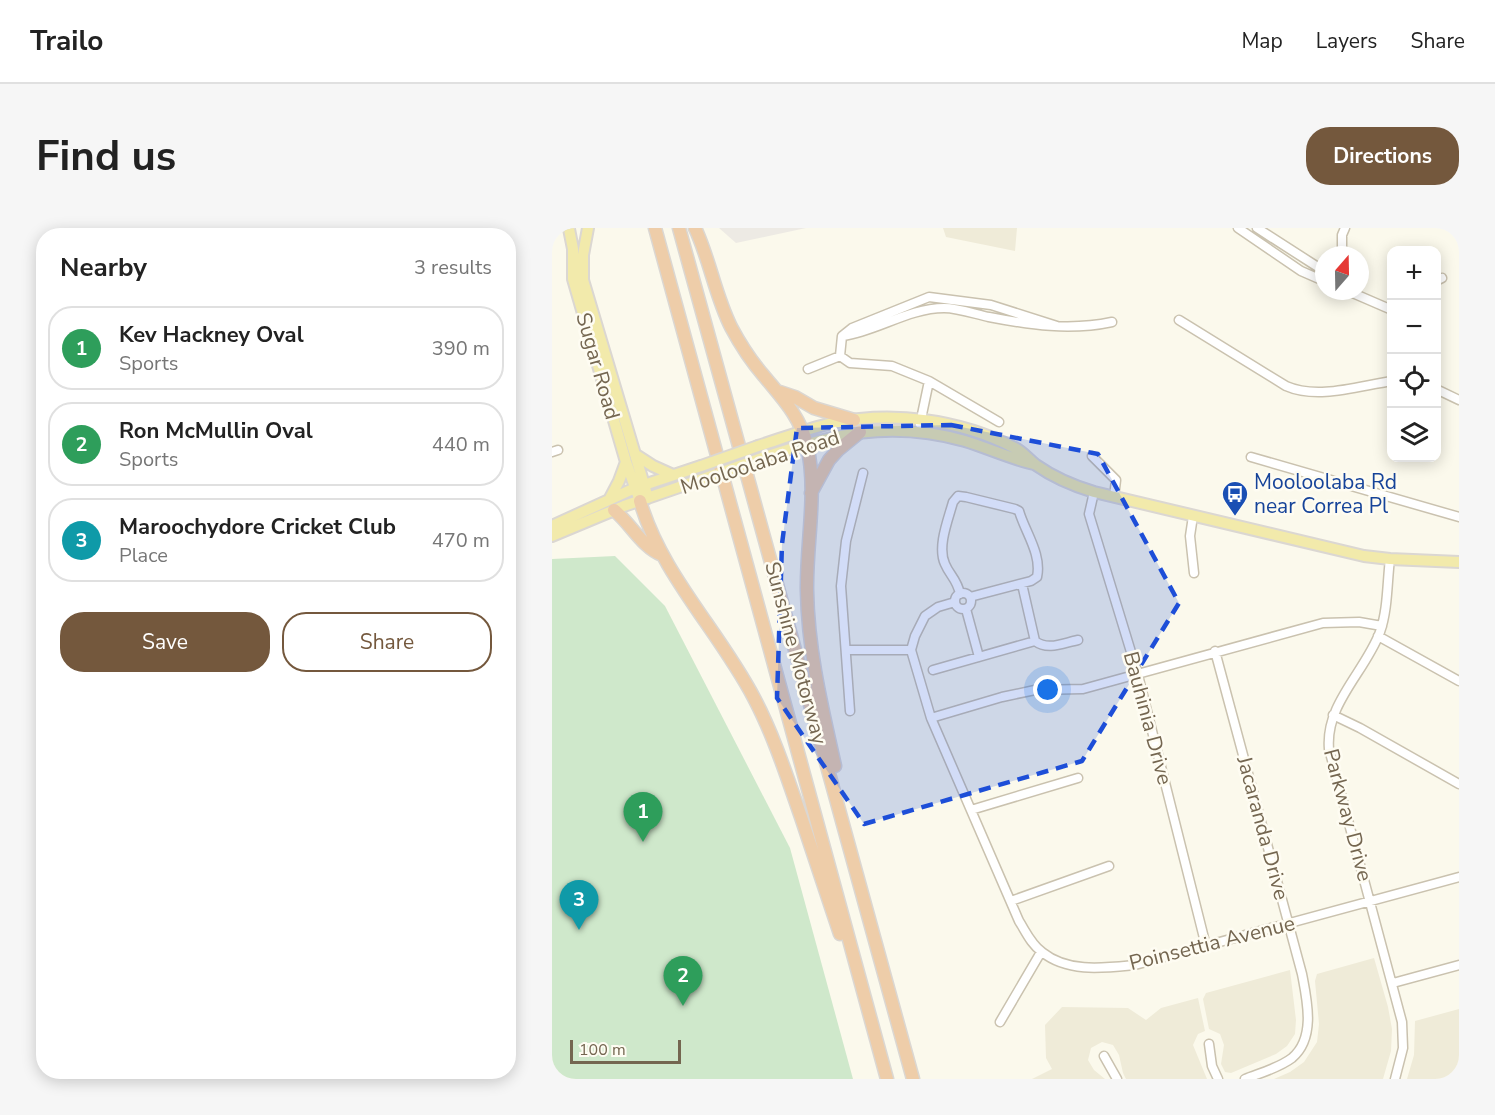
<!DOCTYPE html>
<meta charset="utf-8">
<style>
body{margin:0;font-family:"Nunito Sans",sans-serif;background:#f6f6f6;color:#222}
.controls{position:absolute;right:18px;top:18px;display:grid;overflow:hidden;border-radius:12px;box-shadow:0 3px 15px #0003}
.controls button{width:54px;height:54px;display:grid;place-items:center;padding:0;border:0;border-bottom:2px solid #e0e0e0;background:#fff;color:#222;font:30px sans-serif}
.compass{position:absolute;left:763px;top:18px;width:54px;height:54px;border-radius:50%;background:#fff;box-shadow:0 3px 15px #0003;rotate:20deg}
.scale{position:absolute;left:18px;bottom:15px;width:111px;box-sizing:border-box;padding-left:6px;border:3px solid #746650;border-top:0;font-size:16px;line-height:21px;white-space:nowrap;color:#746650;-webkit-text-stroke:4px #fefcf2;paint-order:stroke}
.you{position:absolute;left:496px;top:462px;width:21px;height:21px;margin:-15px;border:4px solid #fff;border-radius:50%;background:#1a73e8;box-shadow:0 0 0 9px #1a73e833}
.badge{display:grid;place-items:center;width:39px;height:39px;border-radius:50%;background:#74583d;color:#fff;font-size:20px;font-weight:700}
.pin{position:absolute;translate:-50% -50px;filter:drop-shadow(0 2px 3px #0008)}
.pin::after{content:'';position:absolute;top:32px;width:21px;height:18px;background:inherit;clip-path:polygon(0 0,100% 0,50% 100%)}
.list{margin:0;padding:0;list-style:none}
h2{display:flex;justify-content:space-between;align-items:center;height:78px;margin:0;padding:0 24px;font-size:26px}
h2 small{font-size:20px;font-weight:400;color:#767676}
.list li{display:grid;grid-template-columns:39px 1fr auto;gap:18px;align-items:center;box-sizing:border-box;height:84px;margin:0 12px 12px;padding:0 12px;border:2px solid #e0e0e0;border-radius:24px}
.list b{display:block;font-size:22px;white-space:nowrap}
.list p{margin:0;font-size:20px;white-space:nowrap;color:#767676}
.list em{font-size:20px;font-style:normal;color:#767676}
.actions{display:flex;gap:12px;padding:18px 24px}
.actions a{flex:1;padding:14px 0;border:2px solid #74583d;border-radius:24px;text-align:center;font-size:21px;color:#74583d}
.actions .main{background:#74583d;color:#fff}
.icon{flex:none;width:33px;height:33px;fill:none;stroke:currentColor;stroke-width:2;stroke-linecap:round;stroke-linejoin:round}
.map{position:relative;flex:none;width:907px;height:851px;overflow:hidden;border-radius:24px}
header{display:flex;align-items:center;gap:36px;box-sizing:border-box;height:84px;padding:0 30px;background:#fff;border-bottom:2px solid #e0e0e0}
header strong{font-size:28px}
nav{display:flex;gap:33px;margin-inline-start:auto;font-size:21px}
.intro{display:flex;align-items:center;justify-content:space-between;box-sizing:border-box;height:144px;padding:0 36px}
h1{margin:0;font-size:42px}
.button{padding:15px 27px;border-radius:24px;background:#74583d;color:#fff;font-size:21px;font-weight:700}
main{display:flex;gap:36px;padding:0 36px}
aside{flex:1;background:#fff;border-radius:24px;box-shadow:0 3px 15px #0003}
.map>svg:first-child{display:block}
.residential{fill:#efebd8}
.industrial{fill:#edeae4}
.green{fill:#cfe8cb}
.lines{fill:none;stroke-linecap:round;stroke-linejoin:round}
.minor-casing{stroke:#cac2af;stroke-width:11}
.major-casing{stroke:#dbd7d2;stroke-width:14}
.highway-casing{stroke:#dbd7d2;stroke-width:15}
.minor{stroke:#fff;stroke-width:8}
.major{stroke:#f2eaab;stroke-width:10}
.highway{stroke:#eecda9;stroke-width:12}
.major-bridge-casing{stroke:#dbd7d2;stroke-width:14;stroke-linecap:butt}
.major-bridge{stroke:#f2eaab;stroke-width:10}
.marked{fill:#1d4ed8;fill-opacity:0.2;stroke:#1d4ed8;stroke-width:4.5;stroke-dasharray:12 8;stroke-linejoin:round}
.labels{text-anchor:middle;stroke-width:5;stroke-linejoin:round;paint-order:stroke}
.street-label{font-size:21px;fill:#746650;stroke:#fefcf2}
.transit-label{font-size:21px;fill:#164399;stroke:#fefcf2;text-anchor:start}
</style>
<header>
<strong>Trailo</strong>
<nav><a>Map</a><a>Layers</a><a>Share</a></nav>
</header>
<div class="intro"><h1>Find us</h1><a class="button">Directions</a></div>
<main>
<aside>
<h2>Nearby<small>3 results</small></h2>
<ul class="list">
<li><span class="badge" style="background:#2e9e5b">1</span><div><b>Kev Hackney Oval</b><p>Sports</p></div><em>390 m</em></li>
<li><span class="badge" style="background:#2e9e5b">2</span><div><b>Ron McMullin Oval</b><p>Sports</p></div><em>440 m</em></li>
<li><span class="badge" style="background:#0f9aa8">3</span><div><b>Maroochydore Cricket Club</b><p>Place</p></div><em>470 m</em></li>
</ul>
<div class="actions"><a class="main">Save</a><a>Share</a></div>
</aside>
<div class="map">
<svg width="907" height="851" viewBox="0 0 907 851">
<rect width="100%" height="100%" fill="#fbf9ec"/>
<path class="residential" d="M391,0H465L463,23L394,9Z
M822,730L836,779L840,801L839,823L831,851H722L738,844L752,834L765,814L767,796L763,753L765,746Z
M738,742L744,792L743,806L735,818L724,826L679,845L673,844L669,836L672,817L668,806L657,801L651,771L654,765Z
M646,770L653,803L646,806L641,817L655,851H574L571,845L567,827L561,817L550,814L539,820L536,832L542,842L553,851H480L500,841L494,830L493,797L510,779L576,780L594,792L609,780Z
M907,781V851H855L862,827L863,793Z"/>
<path class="industrial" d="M167,0H254L184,15Z"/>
<path class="green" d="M63,328L113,378L238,620L301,851H0V331Z"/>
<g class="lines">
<g class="minor-casing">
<path id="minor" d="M686,0L749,43L772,53
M705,0L772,43
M790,27V7L793,0
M884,53L890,50
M796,63L840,82
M627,92L734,158C766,172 806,158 840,153
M291,108C325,103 357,80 392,80C406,80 423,86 437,89C478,97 518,103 560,94
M256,141L288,128
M377,153L447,194
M884,161L907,172
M368,196L377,153L340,138L298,135L288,128L290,108L300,100L377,69L439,77L505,98
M0,224L6,222
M540,228L564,252L562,269
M699,229L907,289
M542,264L537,286L586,447L654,718
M641,288L638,308L642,345
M838,331C835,355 836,381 828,404C813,444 773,476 777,521L850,794L851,820L843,851
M470,356L483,413
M403 373a8 8 0 1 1 16 0a8 8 0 1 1-16 0Z
M408,366C405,351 398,348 393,336C385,319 396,292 401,274L406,268L414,269L463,281L467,283C473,304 490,326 485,349L479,353L418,369
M403,374L386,379L373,388L363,408L359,422L379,490L467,693C474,704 479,716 490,724C516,745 552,740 583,737L907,649
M414,381L427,429
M826,408L907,453
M294,422H359
M663,423L750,746C755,772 764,810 740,830C727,840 708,845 693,851
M381,442L483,413C496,423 511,415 526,412
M298,483L289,358L294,313L311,245
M781,487L808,500L907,556
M379,490L450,469L483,462L531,461L771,395L807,394L830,398
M419,582L526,550
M459,673L557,638
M841,755L907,737
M448,794L489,724
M657,816L660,838L666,851
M552,828L565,851"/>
</g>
<g class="major-casing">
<path id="major" d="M36,0L31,27V52L96,270
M17,1L21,21V51L74,234L88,273
M206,218C231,210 255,201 280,195C341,183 407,191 463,220C471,224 476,231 484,237C501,249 522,258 542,264L812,328L838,331L907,334
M84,227L101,238L121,247
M210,230C281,206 338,192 413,213C436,220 459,231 482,236
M57,272L67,253L74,234
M0,298L83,260L149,238
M0,308L72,278L168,245"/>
</g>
<g class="highway-casing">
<path id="highway" d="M103,0L335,851
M127,0L361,851
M143,0C158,32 163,67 179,99C188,116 199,133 212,148C230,170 248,188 255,217C266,264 254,315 255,363C256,423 270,480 283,538
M228,164L243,169L262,180L302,192
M259,265L277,232L286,222L308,204
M88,273C109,346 167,403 202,470C222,508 235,549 249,589C262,628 275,667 288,706
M62,282C79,296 90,319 110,327"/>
</g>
<use href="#minor" class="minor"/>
<use href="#major" class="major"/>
<use href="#highway" class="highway"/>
<g class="major-bridge-casing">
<path id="major-bridge" d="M149,238L206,218
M168,245L210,230"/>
</g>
<use href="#major-bridge" class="major-bridge"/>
</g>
<path class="marked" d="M399,197L546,226L627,375L530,533L312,596L225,470L230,316L245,200Z"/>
<defs>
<g id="bus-pin" transform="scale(1.35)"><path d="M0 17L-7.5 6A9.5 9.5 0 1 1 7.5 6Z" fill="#1a4fb4" stroke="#fefcf2"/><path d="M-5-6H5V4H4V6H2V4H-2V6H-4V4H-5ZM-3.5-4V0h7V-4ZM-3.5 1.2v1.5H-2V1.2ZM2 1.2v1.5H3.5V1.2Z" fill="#fff"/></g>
</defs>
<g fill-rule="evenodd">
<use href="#bus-pin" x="683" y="266"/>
</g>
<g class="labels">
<g class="street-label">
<text transform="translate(46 138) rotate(74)" y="7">Sugar Road</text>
<text transform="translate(208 234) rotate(-18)" y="7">Mooloolaba Road</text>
<text transform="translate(244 425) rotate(75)" y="7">Sunshine Motorway</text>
<text transform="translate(596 490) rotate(75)" y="7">Bauhinia Drive</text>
<text transform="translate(796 587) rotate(75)" y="7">Parkway Drive</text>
<text transform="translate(711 600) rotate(75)" y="7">Jacaranda Drive</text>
<text transform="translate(660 715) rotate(-14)" y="7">Poinsettia Avenue</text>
</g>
<g class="transit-label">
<text x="702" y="261">Mooloolaba Rd<tspan x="702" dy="24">near Correa Pl</tspan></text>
</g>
</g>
</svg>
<div class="controls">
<button>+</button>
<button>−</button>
<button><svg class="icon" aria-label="locate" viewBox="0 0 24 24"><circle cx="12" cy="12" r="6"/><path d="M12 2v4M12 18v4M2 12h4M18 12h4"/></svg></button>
<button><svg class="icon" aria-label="layers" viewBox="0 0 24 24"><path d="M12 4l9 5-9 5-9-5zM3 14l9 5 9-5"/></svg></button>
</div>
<svg class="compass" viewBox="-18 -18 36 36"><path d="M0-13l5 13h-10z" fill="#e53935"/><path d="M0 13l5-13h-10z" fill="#767676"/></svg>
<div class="scale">100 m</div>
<div class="you"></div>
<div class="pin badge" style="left:91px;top:614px;background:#2e9e5b">1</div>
<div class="pin badge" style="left:131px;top:778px;background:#2e9e5b">2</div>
<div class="pin badge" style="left:27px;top:702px;background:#0f9aa8">3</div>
</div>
</main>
